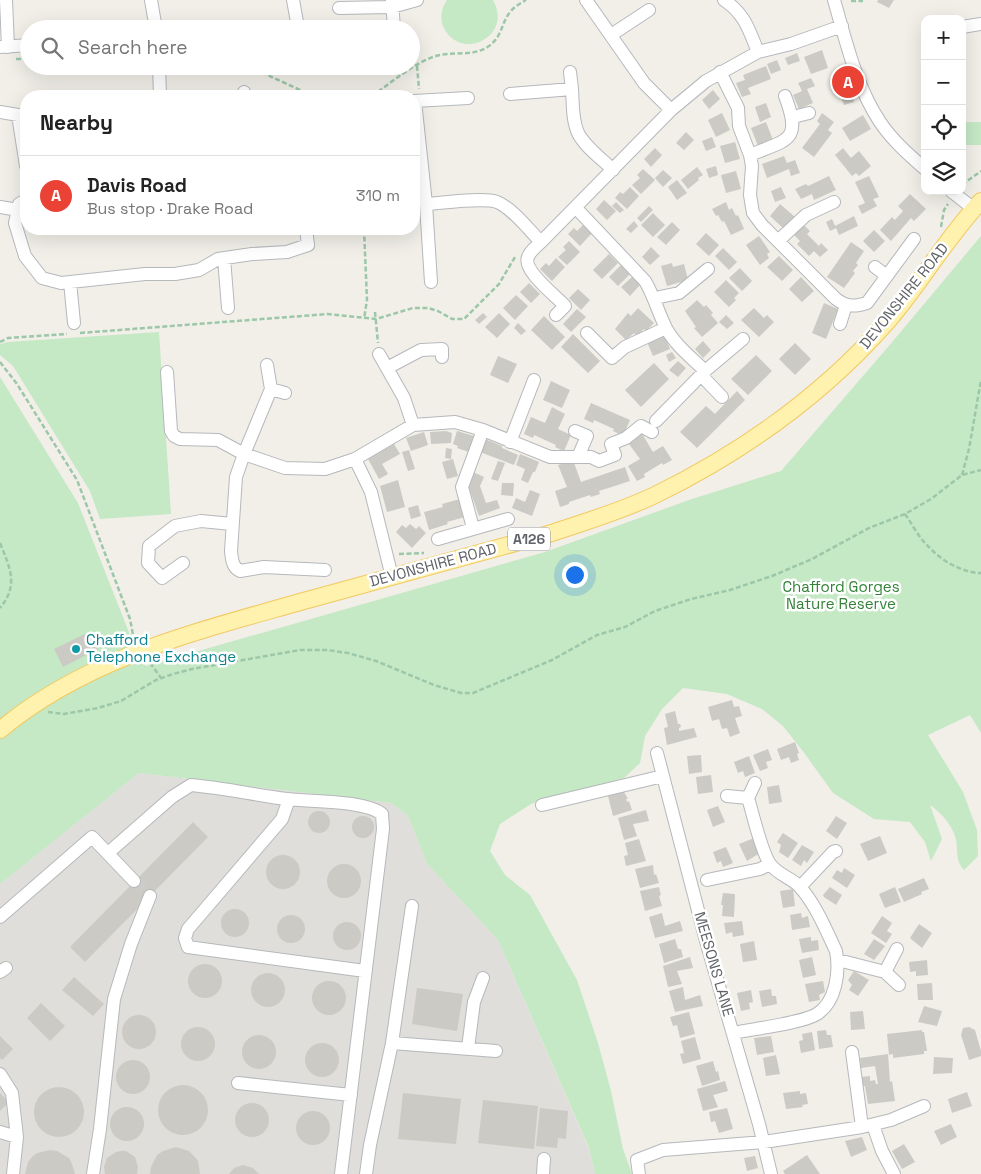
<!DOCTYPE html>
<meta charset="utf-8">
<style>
body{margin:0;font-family:"Space Grotesk",sans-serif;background:#f6f6f6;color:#222}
.controls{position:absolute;right:15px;top:15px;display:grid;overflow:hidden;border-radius:10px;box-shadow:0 5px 20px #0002}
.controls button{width:45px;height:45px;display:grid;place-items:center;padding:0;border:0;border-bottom:1px solid #e0e0e0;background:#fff;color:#222;font:25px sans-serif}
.you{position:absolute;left:574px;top:574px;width:18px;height:18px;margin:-12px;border:4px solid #fff;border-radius:50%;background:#1a73e8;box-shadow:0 0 0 8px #1a73e833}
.badge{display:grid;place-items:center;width:32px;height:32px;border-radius:50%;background:#ea4335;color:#fff;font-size:16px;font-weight:700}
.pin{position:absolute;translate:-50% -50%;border:2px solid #fff;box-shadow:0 1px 5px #0006}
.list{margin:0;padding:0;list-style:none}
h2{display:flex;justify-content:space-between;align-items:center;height:65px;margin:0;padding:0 20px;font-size:21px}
h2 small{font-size:16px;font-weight:400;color:#767676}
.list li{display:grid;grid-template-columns:32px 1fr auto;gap:15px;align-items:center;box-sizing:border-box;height:80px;padding:0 20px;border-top:1px solid #e0e0e0}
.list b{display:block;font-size:19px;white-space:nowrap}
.list p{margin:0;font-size:16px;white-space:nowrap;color:#767676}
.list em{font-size:16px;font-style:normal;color:#767676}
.icon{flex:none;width:28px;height:28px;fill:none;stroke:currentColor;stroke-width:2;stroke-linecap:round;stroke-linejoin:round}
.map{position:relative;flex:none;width:981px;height:1174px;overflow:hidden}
.search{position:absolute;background:#fff;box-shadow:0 5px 20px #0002;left:20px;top:20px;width:400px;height:55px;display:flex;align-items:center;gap:12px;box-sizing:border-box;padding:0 18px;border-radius:28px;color:#767676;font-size:19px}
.panel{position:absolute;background:#fff;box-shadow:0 5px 20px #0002;left:20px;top:90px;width:400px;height:145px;border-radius:20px}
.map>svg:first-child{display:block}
.industrial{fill:#e0deda}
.green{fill:#c5e8c5}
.building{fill:#cccac5}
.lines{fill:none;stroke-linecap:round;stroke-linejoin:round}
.minor-tunnel{stroke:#ccccc8;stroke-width:12;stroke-dasharray:12 6;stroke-linecap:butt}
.minor-casing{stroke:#b5b8bc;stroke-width:14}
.major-casing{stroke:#f2c960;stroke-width:18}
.path{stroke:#9cc7a9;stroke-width:2.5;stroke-dasharray:5 2.5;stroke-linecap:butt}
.minor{stroke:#fff;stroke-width:12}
.major{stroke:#fff2af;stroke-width:16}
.culture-dot{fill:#0f9aa8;stroke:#fff;stroke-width:2}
.labels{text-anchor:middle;stroke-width:5;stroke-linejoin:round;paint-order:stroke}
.shield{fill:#fff;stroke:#8f9295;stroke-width:1}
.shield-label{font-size:14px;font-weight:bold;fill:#5f6368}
.street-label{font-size:15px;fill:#5f6368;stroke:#fff}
.park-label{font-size:15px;fill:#348238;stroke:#fff}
.culture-label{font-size:15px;fill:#0d838f;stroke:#fff;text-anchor:start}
</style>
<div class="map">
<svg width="981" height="1174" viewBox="0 0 981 1174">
<rect width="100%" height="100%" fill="#f1efe8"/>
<path class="industrial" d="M139,773L391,803L408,816L427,864L498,940L589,1149L595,1174H0V884Z"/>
<path class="green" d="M447,0H493C514,37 459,63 443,26C440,18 441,8 447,0Z
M962,122H981V145H962Z
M981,236V733L970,715L928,735L963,792L977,830L978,856L964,870C954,859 959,848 955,836C950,822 941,813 930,805L942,839L931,861L925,842L910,822L874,819L833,793L805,754L783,726L762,709L727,694L683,688L662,709L645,736L640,763L624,778L531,804L500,824L490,851L505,875L530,895L577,980L598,1043L611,1091L623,1149L632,1174H595L589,1148L498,940L427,864L408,816L391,803L139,773L0,884V377L78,503L132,640L146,666L545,552L689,500L781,471L888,347Z
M159,332L171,514L100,519L90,491L13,366L0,355V344L8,342Z"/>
<path class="building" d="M878,0H894L889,8L877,2Z
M822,50L828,68L811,74L804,57Z
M797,53L800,61L788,65L785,58Z
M777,60L781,70L771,74L767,64Z
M766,66L771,79L748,88L751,94L742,97L736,83L745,80L743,75Z
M844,76L854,102L844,105L834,80Z
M811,78L815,86L807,89L813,103L799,109L793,95L802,91L798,83Z
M713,90L720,99L709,109L702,100Z
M766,103L771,117L760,122L755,107Z
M722,113L730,130L716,137L708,120Z
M822,113L834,122L828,130L832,133L814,157L802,148L820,124L817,121Z
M863,115L871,129L850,141L842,128Z
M766,122L773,140L758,146L751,128Z
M686,132L694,140L684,150L676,143Z
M712,137L716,147L706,151L702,141Z
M735,142L740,159L725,163L720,146Z
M655,148L662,155L651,167L644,159Z
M843,148L851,158L859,151L871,166L859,176L856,173L852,176L835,155Z
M784,156L787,163L795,160L800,173L791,176L789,169L767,178L762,164Z
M716,166L718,175L709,178L706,169Z
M697,167L703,175L698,178L699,180L688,189L681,180Z
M643,169L655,180L641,194L632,185L640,178L637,175Z
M663,170L672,178L663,187L655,178Z
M736,171L741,189L726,193L721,175Z
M829,176L836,190L814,200L812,194L801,199L795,189L806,184L808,186Z
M869,176L879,197L873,199L877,206L862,214L858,206L865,203L855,182Z
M677,180L687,193L677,200L668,187Z
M630,187L639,196L627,209L615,198L620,192L623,194Z
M781,187L786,198L775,202L771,191Z
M910,194L926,209L914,221L911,218L891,241L880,230L892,217L895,220L903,211L898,206Z
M604,200L616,211L607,220L596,209Z
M616,202L624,210L620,213L612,206Z
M726,202L729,210L732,208L736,216L738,215L744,229L731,235L724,221L722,222L718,215L716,216L712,209Z
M780,204L795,217L784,229L770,216Z
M649,206L653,210L641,222L637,218Z
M653,213L665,225L653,237L641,225Z
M854,216L858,226L839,235L836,228L830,231L826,222L832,219L835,226Z
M634,221L638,226L631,233L626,229Z
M672,222L680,230L666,245L657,237Z
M585,223L593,232L580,246L568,234L574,228L577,231Z
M804,225L810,231L807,234L819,246L821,243L828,250L820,257L814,251L809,256L797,244L800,241L794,235Z
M874,230L885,241L874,252L863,241Z
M706,233L719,245L709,256L696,244Z
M759,236L770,252L767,254L769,258L760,265L746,245Z
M569,241L580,252L567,265L558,257L566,250L563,247Z
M851,242L864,251L856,263L858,265L853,271L855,273L844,288L827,277Z
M651,247L660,256L650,265L642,257Z
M723,248L737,262L729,270L715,256Z
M609,254L618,263L602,279L593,270Z
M779,256L793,270L782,281L767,267Z
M556,258L565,267L552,281L540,269L546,263L549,266Z
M672,263L673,267L684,264L688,280L667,286L661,266Z
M621,265L630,274L618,286L609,277Z
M740,268L752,281L742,291L729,278Z
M632,277L640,285L630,296L621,287Z
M801,277L814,291L802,302L789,289Z
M726,280L739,293L734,298L736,300L729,307L714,292Z
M529,283L540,294L531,303L520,292Z
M578,289L590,300L581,310L569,298Z
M516,295L528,306L515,320L503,308Z
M697,300L704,307L706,305L713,313L711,315L718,323L702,337L694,328L696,327L685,311Z
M824,303L838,309L826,339L812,333Z
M638,308L654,323L646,331L644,329L637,336L634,333L626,340L615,329L628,313L631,316Z
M754,308L764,318L767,315L774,322L759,337L741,320Z
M577,309L586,317L571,332L563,324Z
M483,313L487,317L479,324L475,320Z
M499,313L510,324L497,338L485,327Z
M726,315L734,323L727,329L719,322Z
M544,316L565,337L552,350L531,330Z
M518,323L526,331L521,335L514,328Z
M573,334L600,361L588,373L561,347Z
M664,335L670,349L653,356L647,342Z
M703,341L711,350L703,358L695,349Z
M795,343L811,359L795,375L779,359Z
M672,352L676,358L669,362L666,355Z
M756,355L772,371L748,395L731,379Z
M498,356L517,364L508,383L490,375Z
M678,361L686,368L678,377L669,370Z
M654,363L669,379L641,407L625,390Z
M551,381L570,390L562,408L543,400Z
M737,391L745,400L697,448L680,432L706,406L715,414Z
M591,403L630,420L623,436L613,431L614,429L594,420L593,423L584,419Z
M552,407L565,414L558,429L571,435L564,451L555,447L556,445L534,435L533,438L524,434L531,417L545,423Z
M446,431L452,433L451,443L431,444L430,432Z
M457,431L474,436L469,452L457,448L458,446L453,444Z
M424,432L428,445L411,451L406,438Z
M641,432L653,452L663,446L672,460L663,465L662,463L644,474L645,477L637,481L628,466L640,459L626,440Z
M485,439L502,446V448L518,455L514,465L480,452Z
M394,444L400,454L382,464L388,474L379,479L368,459Z
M446,448L452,449L451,459L445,458Z
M409,450L415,469L408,471L402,452Z
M520,454L539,462L535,472H533L528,483L521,480L525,469L516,465Z
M453,459L458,476L447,479L442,462Z
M573,460L581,482L625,467L630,481L599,491L600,494L591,497L590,495L569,502V504L560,507L555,491L567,487L558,465Z
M498,461L505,463L498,481L491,479Z
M473,472L484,477L480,486L486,503L497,500L500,508L479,516L468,485Z
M398,480L405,507L387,512L380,486Z
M502,483H514L513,496L501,495Z
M530,490L540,494L532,516L512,508L516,498L525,502Z
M460,499L465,517L447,522L448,524L429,530L424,512L443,507L442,504Z
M418,505L421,516L411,519L408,508Z
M410,524L416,529L419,526L426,533L412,548L396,532L402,525L406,528Z
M89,632L98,649L63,667L54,649Z
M732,700L734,707L739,706L742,716L735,718L740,733L730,737L727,728L722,729L719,719L712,721L708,707Z
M675,711L678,724H680L681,727L679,728V731L694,728L697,737L667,745L664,728L668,727L665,714Z
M795,742L799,753L797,754L799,760L791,763L789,757L781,760L777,749Z
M768,749L772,760L766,762L768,768L760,771L753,755Z
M701,755L702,772L689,774L687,756Z
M749,756L755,773L745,777L743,771L738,773L734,762Z
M711,775L713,792L698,794L696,777Z
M779,785L782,802L769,804L767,787Z
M624,792L628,799H626L627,802L629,801L632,810L613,816L608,796Z
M718,806L725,822L713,827L707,810Z
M646,810L649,821L633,824L637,836L624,840L618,818Z
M308 822a11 11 0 1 1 22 0a11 11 0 1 1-22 0Z
M352 827a11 11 0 1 1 22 0a11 11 0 1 1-22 0Z
M836,816L847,823L837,839L826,831Z
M193,822L208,837L85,962L70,947Z
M783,833L798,843L788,858L779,852L781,845L777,842Z
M880,836L887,853L868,861L860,844Z
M754,838L760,853L747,861L739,844Z
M639,839L646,861L626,866L624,856L628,855L625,843Z
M802,845L814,852L807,863L804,860L801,866L792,860Z
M726,847L733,863L723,867L721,861L717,863L713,852Z
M266 872a17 17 0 1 1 34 0a17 17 0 1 1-34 0Z
M327 881a17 17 0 1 1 34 0a17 17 0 1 1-34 0Z
M653,865L654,875L656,874L659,883L640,888L635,869Z
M844,868L855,875L847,888L832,878L837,870L842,873Z
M924,878L929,889L921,892L922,894L904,902L898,889Z
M659,887L661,895L659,896L662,906L645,911L640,891Z
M830,887L842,895L836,905L824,897L823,895Z
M895,887L901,902L885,908L879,894Z
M793,889L795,906L783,908L780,891Z
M723,893L735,894L734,917L722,916L723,905H721Z
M221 923a14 14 0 1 1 28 0a14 14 0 1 1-28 0Z
M662,913L665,926L680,921L683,931L655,938L649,917Z
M801,913L802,918L808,916L810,927L792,930L790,915Z
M277 929a14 14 0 1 1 28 0a14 14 0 1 1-28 0Z
M882,916L892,923L887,931L892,934L886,943L871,933Z
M742,921L744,935L733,937L732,932L726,934L724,923Z
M333 936a14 14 0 1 1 28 0a14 14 0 1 1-28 0Z
M919,924L932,933L922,948L910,938Z
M811,937V941L818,940L819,950L802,953L799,939Z
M675,939L678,949H681L683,957L664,963L659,944Z
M874,939L885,946L874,960L864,954Z
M754,941L757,960L743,962L740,944Z
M690,957L693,968L677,971L682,984L668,987L663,966Z
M812,957L816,975L803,978L799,960Z
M927,960L928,975L916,976V971L910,972L909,962Z
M188 981a17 17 0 1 1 34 0a17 17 0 1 1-34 0Z
M854,971L869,980L858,996L849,990L852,985L848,980Z
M251 990a17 17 0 1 1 34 0a17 17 0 1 1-34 0Z
M74,977L104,1004L93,1016L62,990Z
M823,981L825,992L819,995L820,1000L809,1002L805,984Z
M312 998a17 17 0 1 1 34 0a17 17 0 1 1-34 0Z
M932,983L933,1000H918L917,984Z
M683,987L685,1000L700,995L703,1006L675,1012L669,991Z
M417,988L463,994L457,1031L412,1024Z
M771,989L772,996H776L777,1004L762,1007L759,991Z
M751,990L753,1002L749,1003L750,1009L741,1011L737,993Z
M41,1003L65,1026L50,1041L27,1018Z
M924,1006L942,1011L937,1026L918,1022Z
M863,1011L865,1029L851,1030L850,1012Z
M689,1012L695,1034L680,1038L677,1025L673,1026L670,1017Z
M122 1032a17 17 0 1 1 34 0a17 17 0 1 1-34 0Z
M969,1027L975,1030L981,1051V1056L969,1060L961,1035L963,1028Z
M181 1044a17 17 0 1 1 34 0a17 17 0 1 1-34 0Z
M826,1030L827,1035H831L833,1047L819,1049L817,1031Z
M922,1030V1032H924L927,1051H924V1054L893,1058V1054L889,1055L887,1034Z
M812,1032L815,1050L801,1053L799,1041L803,1040L802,1034Z
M242 1052a17 17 0 1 1 34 0a17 17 0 1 1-34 0Z
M0,1036L13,1049L2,1060L0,1058Z
M771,1036L774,1052L757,1055L754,1038Z
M695,1037L701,1059L683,1064L680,1054L684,1053L681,1041Z
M305 1060a17 17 0 1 1 34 0a17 17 0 1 1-34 0Z
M888,1054L890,1082L892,1081L895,1101L868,1104L865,1086L861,1087L860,1077L870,1076V1081L875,1080L876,1084H878L875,1066L861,1068L860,1058Z
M776,1055L780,1074L766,1076L763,1058Z
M934,1057L953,1058L952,1073L933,1074Z
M116 1077a17 17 0 1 1 34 0a17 17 0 1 1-34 0Z
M713,1061L716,1072L718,1071L720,1080L702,1086L696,1066Z
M725,1081L728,1091L713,1095L718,1107L703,1111L697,1089Z
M158 1110a25 25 0 1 1 50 0a25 25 0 1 1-50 0Z
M34 1112a25 25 0 1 1 50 0a25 25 0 1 1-50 0Z
M800,1091V1094L806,1093L808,1104L802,1105L803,1107L786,1109L783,1093Z
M967,1092L972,1106L952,1113L948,1099Z
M0,1093L9,1102L0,1111Z
M403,1093L461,1099L456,1144L398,1139Z
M483,1100L538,1106L534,1149L478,1143Z
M235 1120a17 17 0 1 1 34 0a17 17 0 1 1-34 0Z
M110 1124a17 17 0 1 1 34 0a17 17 0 1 1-34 0Z
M540,1108L568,1111L566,1139L558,1138L557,1148L536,1146Z
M727,1108L733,1129L719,1133L715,1121L711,1122L709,1112Z
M296 1128a17 17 0 1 1 34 0a17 17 0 1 1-34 0Z
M951,1124L957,1137L941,1145L934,1131Z
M862,1137L867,1150L851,1157L845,1141Z
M904,1144L915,1162L902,1169L892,1151Z
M176,1147L189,1151L194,1156L198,1161L200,1174H150L151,1167L157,1155L163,1151Z
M50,1150L57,1151L69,1158L72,1164L75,1174H25L28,1162L32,1157L37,1153Z
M121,1151H126L135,1157L138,1167L137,1174H105L104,1167L107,1158L116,1152Z
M807,1155L820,1174H785L783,1171Z
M755,1156L758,1168L747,1171L744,1158Z
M243,1165L253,1168L259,1174H229L234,1168Z"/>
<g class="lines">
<path class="minor-tunnel" d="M134,881L150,896"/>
<g class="minor-casing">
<path id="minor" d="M6,0L8,47
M151,0L156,29
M293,0L297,22L295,29
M392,0L394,29
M586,0L644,83L671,110
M724,0C745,14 749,30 758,52
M834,0C846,41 856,86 880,122C892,140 909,155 925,169
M339,8L392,7L417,0
M962,27L981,24
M611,35L649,10
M0,47L29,45
M159,66L160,96
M570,72L572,89
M720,72L738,108L739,126L750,155L752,166L750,195L753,213L762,225L836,299C847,307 854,307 867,303L914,239
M244,92L245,96
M510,94L572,89C573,103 572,120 578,133C585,147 602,159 613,170
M414,101L468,98
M415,101L426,204L431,282
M0,112L18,115L26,166
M793,117L809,113
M750,155C789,139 802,141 785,96
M951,191L974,209
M26,200L19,204L15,223L25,256L42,278L61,283L145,274H175L199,270L218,259L252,254L287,252L308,245L306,229
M426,204C442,203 483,197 497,202C512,208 529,230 541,242
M0,207L18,210
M576,208L645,281C654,296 658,312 666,328C675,345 692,358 705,371
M778,241L806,215L834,202
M224,258L228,308
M875,267L887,276
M70,282L74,323
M655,298L679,293L708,269
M556,315L565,306C556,296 522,270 528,257C530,251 537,246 541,242L671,110L706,81L758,52L791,44L842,26
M840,324L846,305
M587,333L612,358L625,347L666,328
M379,354L404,398L413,425
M267,365L271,389L285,393
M387,368L421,350L442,349V357
M167,372L171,431L174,436L180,439L218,440L244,454L271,389
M701,375L722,397
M656,421L705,371L743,339
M510,442L534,380
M578,457H591L599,461L615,455L611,444L626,438L641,426L652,432
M473,528L462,487L483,430
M438,539L508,519
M183,563L162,578L148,563L149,546L175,526L201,521L232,524
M325,570L264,567L240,571C232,567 232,559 231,551L236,477L244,454L285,468L325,469L355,459
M392,577L371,492L355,459L413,425L455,422L483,430L550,457H578L587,436L575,431
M657,753L706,941L759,1124L771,1174
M727,796L748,798L755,783
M289,799L282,819L188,929L185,938L188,947L365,971
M542,805L663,776
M108,853L172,797L191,785C224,788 255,795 287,799C311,802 364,800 382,814L383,829L341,1174
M707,880L760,869L770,864
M800,887L833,852L836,851
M0,917L92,837L134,881
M897,949L885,972L899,985
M838,960L885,972
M0,972L6,968
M734,1033C752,1029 803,1023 817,1014C836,1002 840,972 836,951C826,930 816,905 800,887C792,878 778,875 770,864C761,851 753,814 748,798
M392,1043L412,906
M468,1048L474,1002L483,978
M852,1052L862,1127
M0,1074L12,1093L17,1137L13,1174
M238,1083L351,1095
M873,1125L882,1151L894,1174
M0,1132L17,1137
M93,1174L100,1129L114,999L131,944L150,896
M366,1174L370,1145L392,1043L496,1051
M543,1174L544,1159
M639,1174L637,1160L663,1150L764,1142L862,1127L891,1120L924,1106"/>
</g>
<g class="major-casing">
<path id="major" d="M0,730C86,658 195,632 300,602C384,579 468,556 552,533C587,521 622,511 655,495C743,452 823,395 888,321C921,283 946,238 981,201"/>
</g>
<path class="path" d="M851,1H863
M16,59H29
M248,66L313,96
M417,66L419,89
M372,96C391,83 411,65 433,57C451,50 472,58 489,46C503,36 501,22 511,11C515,6 521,3 526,0
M962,185L981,171
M941,227L944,210L948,204
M364,229L367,300L364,319
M375,312L378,343
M80,333L328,314L376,319L413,308H428L438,311L452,319H464L499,284L515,257
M0,342L8,338L67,334
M0,362L17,384L77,480L130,619L134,640
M962,475L969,449L981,380
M905,514C912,524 918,536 926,544C939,559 961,573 981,573
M0,543C10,568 19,585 0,608
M399,554L424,553
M150,663L161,678
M48,712L64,714L98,708L121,701L156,680L173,674L192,669L300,650H327L348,653L376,661L434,685L461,693H473L552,660L597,635L625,627L655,611L691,599L730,590L772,576L812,559L869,528L905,514L931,499L962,475L981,470"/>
<use href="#minor" class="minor"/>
<use href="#major" class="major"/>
</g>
<circle class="culture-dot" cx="76" cy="649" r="5"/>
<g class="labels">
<rect class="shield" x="508" y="527.5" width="42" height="23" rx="4"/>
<g class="shield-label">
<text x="529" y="544">A126</text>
</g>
<g class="street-label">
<text transform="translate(904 296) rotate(-51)" y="5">DEVONSHIRE ROAD</text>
<text transform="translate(433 565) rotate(-15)" y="5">DEVONSHIRE ROAD</text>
<text transform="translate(714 964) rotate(74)" y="5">MEESONS LANE</text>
</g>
<g class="park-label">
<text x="841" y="592">Chafford Gorges<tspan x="841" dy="17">Nature Reserve</tspan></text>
</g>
<g class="culture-label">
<text x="86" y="645">Chafford<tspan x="86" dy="17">Telephone Exchange</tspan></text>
</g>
</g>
</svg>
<div class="controls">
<button>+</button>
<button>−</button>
<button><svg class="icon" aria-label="locate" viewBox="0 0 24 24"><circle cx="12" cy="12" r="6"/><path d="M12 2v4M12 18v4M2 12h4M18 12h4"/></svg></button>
<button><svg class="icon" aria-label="layers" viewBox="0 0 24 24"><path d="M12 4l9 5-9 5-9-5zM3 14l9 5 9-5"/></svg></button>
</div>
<div class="you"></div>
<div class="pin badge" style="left:848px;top:82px">A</div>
<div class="search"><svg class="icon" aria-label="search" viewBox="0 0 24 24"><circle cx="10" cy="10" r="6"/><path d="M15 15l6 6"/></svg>Search here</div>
<section class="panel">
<h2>Nearby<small></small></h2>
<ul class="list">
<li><span class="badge">A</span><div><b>Davis Road</b><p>Bus stop · Drake Road</p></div><em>310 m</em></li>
</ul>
</section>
</div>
